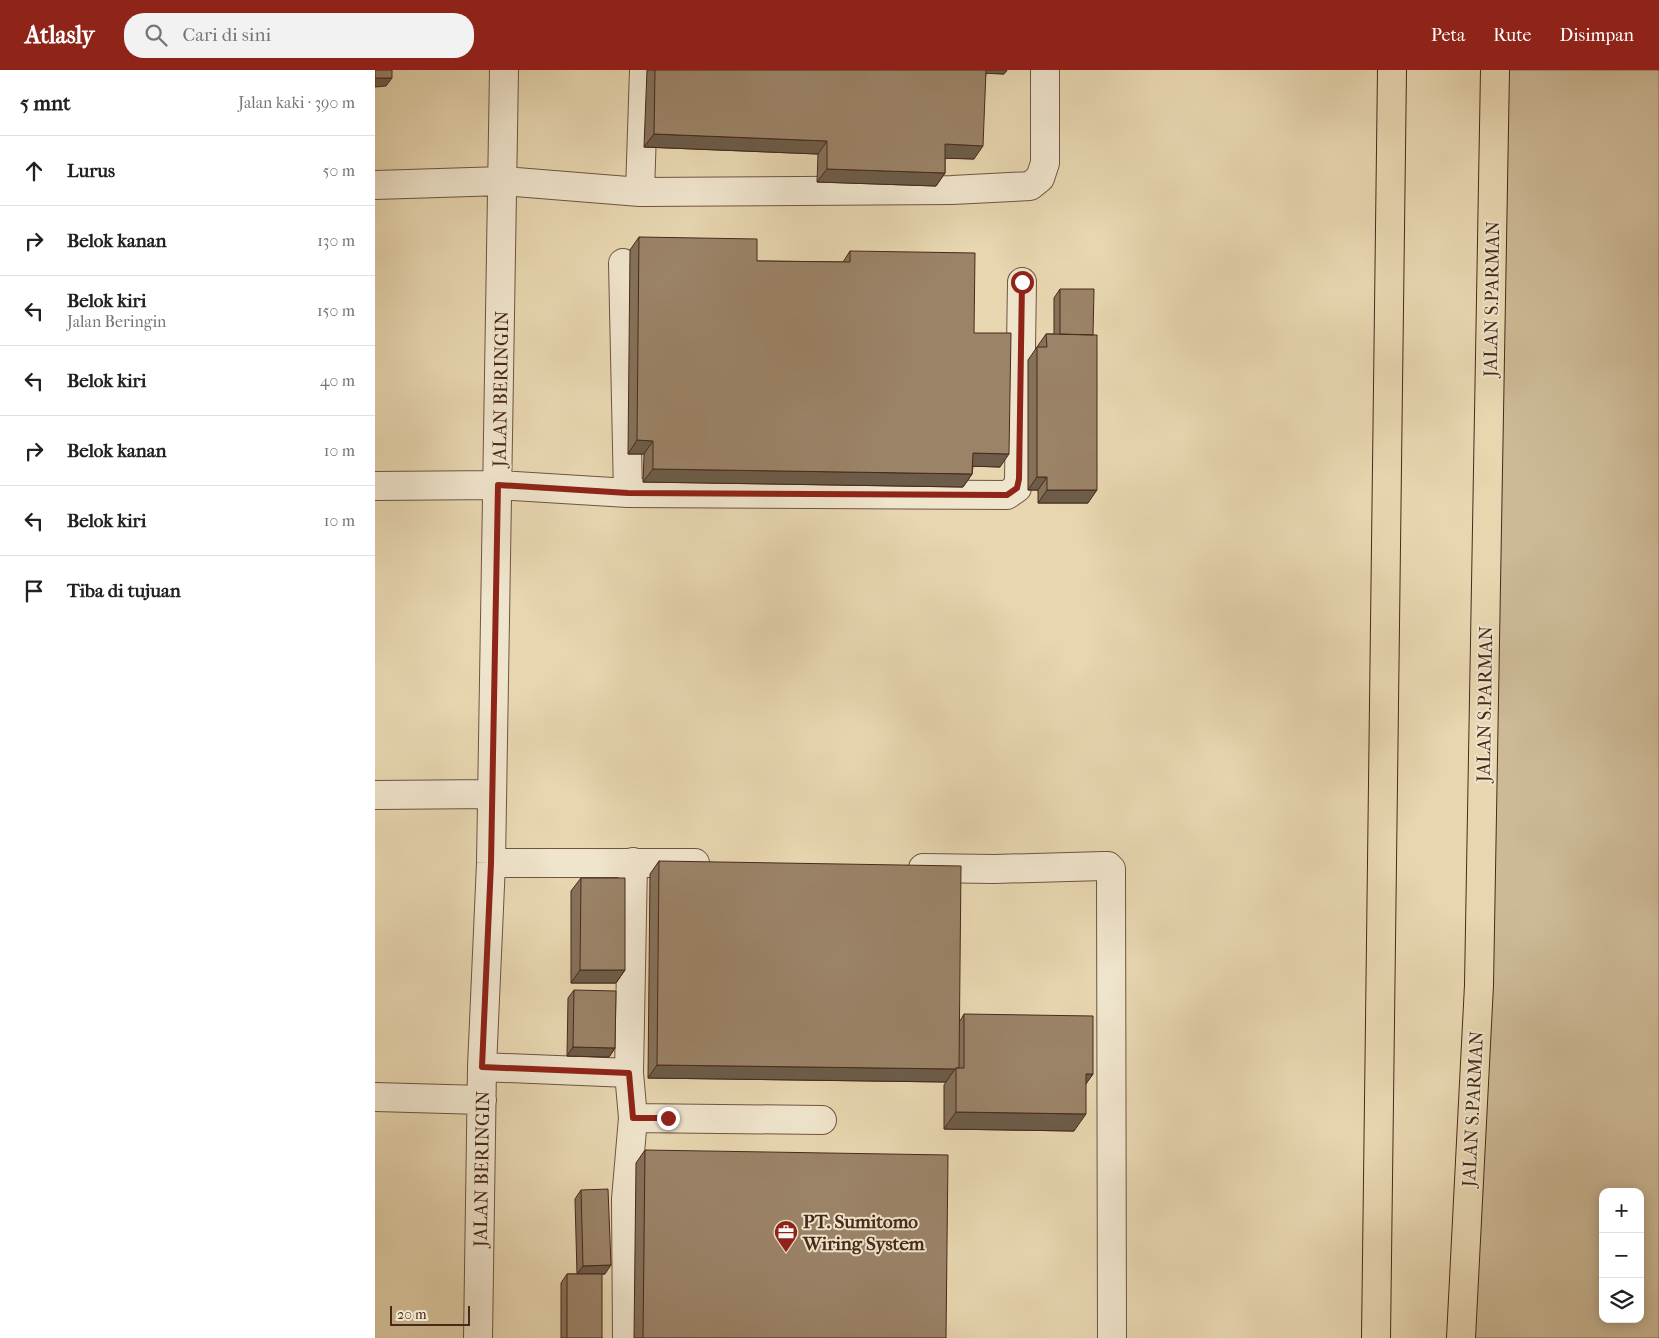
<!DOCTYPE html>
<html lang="id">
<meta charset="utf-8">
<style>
body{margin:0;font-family:"IM FELL French Canon",serif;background:#f2f2f2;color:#202124}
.controls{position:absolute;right:15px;bottom:15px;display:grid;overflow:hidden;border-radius:10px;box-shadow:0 2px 12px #0003}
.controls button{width:45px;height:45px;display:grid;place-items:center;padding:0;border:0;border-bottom:1px solid #e0e0e0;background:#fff;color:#202124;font:25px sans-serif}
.scale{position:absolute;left:15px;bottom:12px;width:80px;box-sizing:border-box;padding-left:5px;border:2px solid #49291a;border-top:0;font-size:14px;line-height:18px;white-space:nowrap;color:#49291a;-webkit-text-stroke:4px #efe4cc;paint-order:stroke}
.stop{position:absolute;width:15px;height:15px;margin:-11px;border:4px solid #8f2418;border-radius:50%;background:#fff}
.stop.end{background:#8f2418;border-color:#fff;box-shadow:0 1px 5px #0008}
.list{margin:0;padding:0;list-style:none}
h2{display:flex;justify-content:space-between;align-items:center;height:65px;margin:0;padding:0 20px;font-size:21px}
h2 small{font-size:16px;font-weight:400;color:#757577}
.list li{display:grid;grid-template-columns:32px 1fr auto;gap:15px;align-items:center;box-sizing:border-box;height:70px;padding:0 20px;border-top:1px solid #e0e0e0}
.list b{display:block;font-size:19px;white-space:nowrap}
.list p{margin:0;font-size:16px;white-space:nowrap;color:#757577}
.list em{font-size:16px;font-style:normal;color:#757577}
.icon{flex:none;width:28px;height:28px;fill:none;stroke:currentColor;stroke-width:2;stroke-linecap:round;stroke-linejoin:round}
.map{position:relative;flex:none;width:1284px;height:1268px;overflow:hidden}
header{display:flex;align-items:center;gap:30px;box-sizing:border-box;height:70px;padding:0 25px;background:#8f2418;color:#fff}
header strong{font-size:24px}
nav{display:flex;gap:28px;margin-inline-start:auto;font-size:18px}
.search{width:350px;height:45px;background:#f2f2f2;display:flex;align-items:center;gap:12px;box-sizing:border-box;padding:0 18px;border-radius:20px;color:#757577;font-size:19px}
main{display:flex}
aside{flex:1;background:#fff}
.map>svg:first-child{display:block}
.green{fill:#ccb996;stroke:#8a7158;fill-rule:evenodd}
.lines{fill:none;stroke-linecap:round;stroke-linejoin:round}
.minor-casing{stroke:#705440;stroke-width:30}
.major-casing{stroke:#49291a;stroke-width:30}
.minor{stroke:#efe4cc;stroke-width:28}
.major{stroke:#e7d6b0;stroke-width:28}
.wall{fill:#857159;stroke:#49291a}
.shaded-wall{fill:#6c5c49;stroke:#49291a}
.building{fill:#9b8368;stroke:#49291a}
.route{stroke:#8f2418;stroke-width:6}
.labels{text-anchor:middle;stroke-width:4;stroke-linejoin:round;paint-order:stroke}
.street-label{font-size:19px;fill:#49291a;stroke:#efe4cc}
.poi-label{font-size:19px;font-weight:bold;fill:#49291a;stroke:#efe4cc;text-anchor:start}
</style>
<header>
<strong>Atlasly</strong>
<div class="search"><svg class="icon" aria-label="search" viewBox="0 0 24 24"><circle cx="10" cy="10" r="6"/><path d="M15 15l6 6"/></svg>Cari di sini</div>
<nav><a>Peta</a><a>Rute</a><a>Disimpan</a></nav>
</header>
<main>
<aside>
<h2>5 mnt<small>Jalan kaki · 390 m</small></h2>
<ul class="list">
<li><svg class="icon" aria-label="ahead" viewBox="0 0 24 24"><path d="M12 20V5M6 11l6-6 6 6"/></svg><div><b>Lurus</b></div><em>50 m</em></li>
<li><svg class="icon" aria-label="right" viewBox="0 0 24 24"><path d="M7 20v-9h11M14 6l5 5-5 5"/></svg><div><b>Belok kanan</b></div><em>130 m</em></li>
<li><svg class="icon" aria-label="left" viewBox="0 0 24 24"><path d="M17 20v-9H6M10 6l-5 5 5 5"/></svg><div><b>Belok kiri</b><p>Jalan Beringin</p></div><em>150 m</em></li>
<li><svg class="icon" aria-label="left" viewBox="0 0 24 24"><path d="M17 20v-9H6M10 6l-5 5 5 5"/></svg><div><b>Belok kiri</b></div><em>40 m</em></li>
<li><svg class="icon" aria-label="right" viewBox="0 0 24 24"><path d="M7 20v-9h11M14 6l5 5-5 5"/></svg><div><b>Belok kanan</b></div><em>10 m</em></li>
<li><svg class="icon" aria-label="left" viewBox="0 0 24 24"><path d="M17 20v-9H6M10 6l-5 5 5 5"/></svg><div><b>Belok kiri</b></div><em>10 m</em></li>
<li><svg class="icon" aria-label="arrive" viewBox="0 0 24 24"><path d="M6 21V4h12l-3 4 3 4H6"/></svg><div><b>Tiba di tujuan</b></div></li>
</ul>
</aside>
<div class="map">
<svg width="1284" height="1268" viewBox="0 0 1284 1268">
<rect width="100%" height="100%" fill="#e7d6b0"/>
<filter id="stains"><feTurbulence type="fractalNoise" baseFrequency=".004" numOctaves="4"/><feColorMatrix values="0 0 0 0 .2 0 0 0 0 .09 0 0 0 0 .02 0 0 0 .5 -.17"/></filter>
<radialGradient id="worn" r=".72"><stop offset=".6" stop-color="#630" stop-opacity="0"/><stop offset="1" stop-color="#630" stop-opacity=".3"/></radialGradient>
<path class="green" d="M1120,0H1284V1268H1086ZM1228,1122H1265V1249H1228Z"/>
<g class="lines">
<g class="minor-casing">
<path id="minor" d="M0,115L128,111L265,122L577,120L655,116L665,108L670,93V0
M265,122L269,0
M248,193L253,423
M0,416L123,415L253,423L632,425L642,418L644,409L647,212
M0,725L117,724
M116,793H320
M548,798L619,799L729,796H733L736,799L737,1268
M107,997L254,1003L258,1048L447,1050
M254,1003L258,792
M0,1027L107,1030
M103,1268L107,997L116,793L129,0
M252,1268L251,1129L258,1048"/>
</g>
<g class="major-casing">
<path id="major" d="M1001,1268L1017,0
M1086,1268L1104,915L1120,0"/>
</g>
<use href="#minor" class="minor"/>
<use href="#major" class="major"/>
</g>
<path class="wall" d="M272,0H632L629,4L611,3L599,89L570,88V103L561,116L442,112L443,84L269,77Z
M264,167L382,191L468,192L475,181L599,263L625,397L598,396L597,404L588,417L268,412L269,384H253L255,180Z
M685,219L713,433H663V420H653V290L671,264H679V228Z
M284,791L585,951L589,944L718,1004L711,1013L699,1061L569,1059V1015L571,1012L273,1008L275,804Z
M206,808L250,900L241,913H196V821Z
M199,920L240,978L234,987L192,986L193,928Z
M270,1080L571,1268H259L261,1093Z
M206,1120L230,1204H213L227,1268H186V1213L192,1204H202L200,1129Z"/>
<path class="shaded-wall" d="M604,0H632L629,4L602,3Z
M0,8H17L11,16L0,17Z
M279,64L452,71L443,84L269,77Z
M570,74L608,76L599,89L561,88Z
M452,99L570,103L561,116L442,112Z
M262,370L278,371L269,384H253Z
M598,383L634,384L625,397L589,396Z
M278,399L597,404L588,417L268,412Z
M662,407H672L663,420H653Z
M672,420H722L713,433H663Z
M205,900H250L241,913H196Z
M198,977L240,978L234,987L192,986Z
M282,995L580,999L571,1012L273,1008Z
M711,1004H718L706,1021Z
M581,1042L711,1044L699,1061L569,1059Z
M236,1195L230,1204H202L208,1196Z"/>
<path class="building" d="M0,0H17V8H0Z
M280,0H611L608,76L570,74V103L452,99V71L279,64Z
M264,167L382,169V191L475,192V181L600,183L599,263H636L634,384L598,383L597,404L278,399V371L262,370Z
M685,219H719L718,265L685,264Z
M671,264L722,265V420H672V407H662V277H672Z
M284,791L586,796L584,998H581L580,999L282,995Z
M206,808H250V900H205Z
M199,920L241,921L240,978L198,977Z
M589,944L718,946V1004H711V1044L581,1042V998H589Z
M270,1080L573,1085L571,1268H268Z
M233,1119L236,1195L208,1196L206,1120Z
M192,1204H227V1268H192Z"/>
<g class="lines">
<path class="route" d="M293,1048H258L254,1003L107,997L116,793L123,415L253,423L632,425L642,418L644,409L647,212"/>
</g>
<defs>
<g id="office-pin" transform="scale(1.25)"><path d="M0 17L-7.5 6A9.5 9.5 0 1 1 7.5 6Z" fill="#8f2418" stroke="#efe4cc"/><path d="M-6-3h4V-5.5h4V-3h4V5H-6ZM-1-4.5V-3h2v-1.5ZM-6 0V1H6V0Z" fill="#fff"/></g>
</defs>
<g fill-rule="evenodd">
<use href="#office-pin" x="411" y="1162"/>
</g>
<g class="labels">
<g class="street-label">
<text transform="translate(1116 229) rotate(-89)" y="7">JALAN S.PARMAN</text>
<text transform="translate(125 319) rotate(-89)" y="7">JALAN BERINGIN</text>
<text transform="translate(1109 634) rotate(-89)" y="7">JALAN S.PARMAN</text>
<text transform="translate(1097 1039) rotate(-87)" y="7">JALAN S.PARMAN</text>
<text transform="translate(106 1099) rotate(-89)" y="7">JALAN BERINGIN</text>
</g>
<g class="poi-label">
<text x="428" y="1158">PT. Sumitomo<tspan x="428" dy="22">Wiring System</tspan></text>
</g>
</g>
<rect width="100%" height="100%" filter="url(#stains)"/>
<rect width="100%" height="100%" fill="url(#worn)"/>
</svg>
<div class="controls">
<button>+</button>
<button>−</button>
<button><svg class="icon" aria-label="layers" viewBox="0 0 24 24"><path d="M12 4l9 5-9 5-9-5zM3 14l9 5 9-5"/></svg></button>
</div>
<div class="scale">20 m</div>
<div class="stop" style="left:647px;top:212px"></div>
<div class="stop end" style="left:293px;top:1048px"></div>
</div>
</main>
